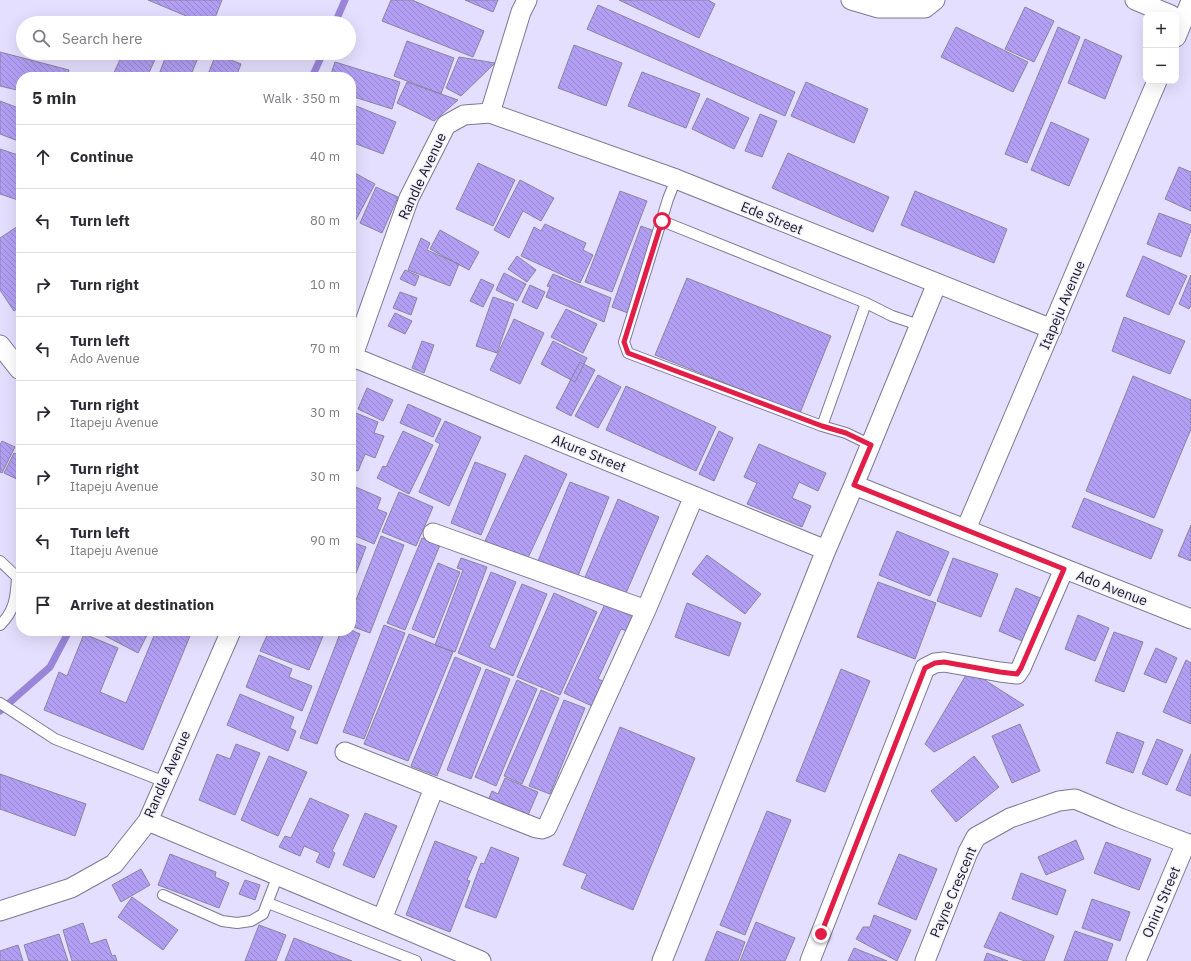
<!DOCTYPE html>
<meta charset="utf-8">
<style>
body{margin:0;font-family:"IBM Plex Sans",sans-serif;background:#f7f7f7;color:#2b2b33}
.controls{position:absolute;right:12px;top:12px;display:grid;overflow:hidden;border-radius:8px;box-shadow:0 4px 16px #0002}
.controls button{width:36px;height:36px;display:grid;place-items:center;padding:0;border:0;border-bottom:1px solid #e1e1e2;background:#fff;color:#2b2b33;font:20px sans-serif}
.stop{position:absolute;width:12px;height:12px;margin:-9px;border:3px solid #e11d48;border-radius:50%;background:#fff}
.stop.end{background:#e11d48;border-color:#fff;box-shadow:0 1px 4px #0008}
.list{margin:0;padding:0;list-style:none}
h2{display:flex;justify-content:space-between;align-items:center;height:52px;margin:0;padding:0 16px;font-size:17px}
h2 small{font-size:13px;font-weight:400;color:#7c7c81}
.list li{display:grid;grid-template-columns:26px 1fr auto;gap:12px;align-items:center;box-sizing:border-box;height:64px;padding:0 16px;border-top:1px solid #e1e1e2}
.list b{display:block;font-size:15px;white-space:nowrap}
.list p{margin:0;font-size:13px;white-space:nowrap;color:#7c7c81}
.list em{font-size:13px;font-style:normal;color:#7c7c81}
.icon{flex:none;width:22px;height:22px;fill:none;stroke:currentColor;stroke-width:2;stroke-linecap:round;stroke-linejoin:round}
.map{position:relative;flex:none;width:1191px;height:961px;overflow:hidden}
.search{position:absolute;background:#fff;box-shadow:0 4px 16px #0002;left:16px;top:16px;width:340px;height:44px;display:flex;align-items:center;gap:10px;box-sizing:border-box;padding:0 14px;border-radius:22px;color:#7c7c81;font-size:15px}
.panel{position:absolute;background:#fff;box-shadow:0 4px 16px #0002;left:16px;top:72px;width:340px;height:564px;border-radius:16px}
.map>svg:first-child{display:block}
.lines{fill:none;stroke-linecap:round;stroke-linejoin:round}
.stream{stroke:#9986d9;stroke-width:7}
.building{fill:url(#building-back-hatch);stroke:#8984a1}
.lane-casing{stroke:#7d7894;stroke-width:12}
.street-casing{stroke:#7d7894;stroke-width:21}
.lane{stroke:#fff;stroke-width:10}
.street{stroke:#fff;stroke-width:19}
.route{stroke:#e11d48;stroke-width:5}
.labels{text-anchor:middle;stroke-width:3;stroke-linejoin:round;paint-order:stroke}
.street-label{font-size:14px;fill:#181621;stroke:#f1effc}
</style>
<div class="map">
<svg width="1191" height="961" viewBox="0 0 1191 961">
<defs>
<pattern id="building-back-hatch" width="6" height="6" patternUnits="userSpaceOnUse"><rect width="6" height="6" fill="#b29ff4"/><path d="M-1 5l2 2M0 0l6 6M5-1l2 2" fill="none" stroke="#9888d1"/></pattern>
</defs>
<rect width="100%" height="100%" fill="#e5dfff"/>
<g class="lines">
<path class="stream" d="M335,23L345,0
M312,77L323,53
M0,711L50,667L69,631"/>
</g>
<path class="building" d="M148,0H222L213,23H203Z
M391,0H412L484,31L473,57L382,21Z
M465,0H498L493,12Z
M619,0H708L715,4L699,38Z
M598,5L795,92L785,116L587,29Z
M1025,7L1054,21L1034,62L1005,49Z
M956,27L1028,62L1013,92L941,57Z
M1058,27L1080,37L1027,163L1005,154Z
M1085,39L1122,56L1105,99L1068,83Z
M407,41L454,58L441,94L394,76Z
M574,45L622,63L606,106L558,88Z
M0,52L69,70L67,77H21V91L0,86Z
M123,53H158L147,77H112Z
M167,53H200L190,77H158Z
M216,54L241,64L236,77H207Z
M459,57L495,63L461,96L446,88Z
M335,62L400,82L392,109L351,96V77H330Z
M642,72L700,94L686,128L628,106Z
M407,82L458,100L434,121L397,103Z
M806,82L868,109L854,143L791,116Z
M707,98L749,118L734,149L692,129Z
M0,101L21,109V142L0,134Z
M351,104L396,122L383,154L351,142Z
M760,114L777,121L762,157L745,151Z
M1051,122L1089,139L1069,186L1031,170Z
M0,149L21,156V201L0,194Z
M788,153L889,197L873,232L772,188Z
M478,163L515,180L493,226L456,209Z
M1179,167L1191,172V211L1165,199Z
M351,171L375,184L351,229Z
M520,180L554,198L541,221L523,211L509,238L494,230Z
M376,187L398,197L382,233L360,223Z
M620,191L647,201L612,292L585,282Z
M915,191L1007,229L994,263L901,225Z
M1159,213L1191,225V230L1181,257L1147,244Z
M21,224V306L14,311L0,290V238Z
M545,224L586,243L583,250L593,255L580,283L521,256L534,227L541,231Z
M641,226L657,232L628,313L612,307Z
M440,230L479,252L469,270L430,249Z
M421,238L430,243L427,250L459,264L450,286L408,270Z
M517,256L536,270L527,282L508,269Z
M1143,256L1187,276L1169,315L1126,296Z
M405,270L419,276L415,286L400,279Z
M504,273L526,284L517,301L496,290Z
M553,274L611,298L604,322L546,297L550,287L547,286Z
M1191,275V305L1189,309L1179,304Z
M687,278L831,336L800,413L655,355Z
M481,279L494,285L483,307L470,301Z
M530,285L545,292L537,309L522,302Z
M400,292L417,298L411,315L393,308Z
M493,297L514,304L497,353L476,346Z
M566,309L597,324L583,353L551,337Z
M395,313L412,321L405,334L388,326Z
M1124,317L1185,341L1170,374L1112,351Z
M514,319L544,333L520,384L490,370Z
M422,341L434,345L424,373L412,368Z
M553,341L587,358L575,382L541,364Z
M580,362L595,370L571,416L556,408Z
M598,375L621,387L598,428L575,416Z
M1133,376L1191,400V429L1154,518L1086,491Z
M626,386L716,427L696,471L606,430Z
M367,388L393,400L383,421L358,409Z
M408,404L441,419L433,437L400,423Z
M356,413L378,422L374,433L384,436L375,458L365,454L358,471L351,469V424Z
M445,421L481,437L449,506L419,492L440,444L435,441Z
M403,431L433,445L409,494L377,478L383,466L386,467Z
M719,431L733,438L714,481L699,474Z
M2,441L15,447L2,473L0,472V445Z
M759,444L826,473L818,491L799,482L792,498L811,506L802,527L747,504L757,483L744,477Z
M14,453L21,456V481L4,473Z
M525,455L567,474L527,560L485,541Z
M475,462L506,474L481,535L451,523Z
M570,482L609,497L576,581L536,566Z
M351,485L381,498L377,509L387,513L374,544L351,534Z
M399,492L433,507L416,546L382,532Z
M1084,498L1163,530L1151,559L1072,527Z
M618,499L659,517L623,600L583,582Z
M1191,525V561L1178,556Z
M897,531L949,552L930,596L879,575Z
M381,536L404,545L370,633L351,626V613Z
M422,538L440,545L405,630L387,623Z
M351,542L366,547L353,581L351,580Z
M707,555L761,594L745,614L692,574Z
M461,558L487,567L455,652L435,645L463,570L457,568Z
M953,558L998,574L981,617L937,601Z
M438,563L460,572L434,638L412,629Z
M491,572L516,582L489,647L495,650L522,584L547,594L513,676L458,653Z
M878,582L936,603L915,659L857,637Z
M1016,588L1045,600L1027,643L999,631Z
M554,593L597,612L560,695L517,677Z
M687,603L741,623L729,656L675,637Z
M605,604L634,617L627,631L621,629L598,679L605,682L594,707L564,693Z
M1078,615L1109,628L1095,661L1065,649Z
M384,625L405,633L364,739L343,732Z
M351,630L360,634L317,744L300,738L341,631Z
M96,631H149L138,653Z
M156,631H192L143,750L44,710L59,672L67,676L84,634L118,648L100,692L126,703Z
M269,631H309L323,636L309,670L260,651Z
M1114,632L1143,642L1124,692L1095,681Z
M409,634L453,652L408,761L364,744Z
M1156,648L1177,658L1166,683L1144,674Z
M259,655L292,669L289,677L312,686L302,711L246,687Z
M455,657L481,668L437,776L411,766Z
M1186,660L1191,663V724L1163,712Z
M486,669L510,679L471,779L447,770Z
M841,669L870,681L825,792L796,781Z
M969,670L1024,705L934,752L925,744Z
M517,680L537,689L496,786L475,777Z
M541,690L559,698L522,784L504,776Z
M240,694L294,717L290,728L296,731L288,751L227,725Z
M564,700L585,708L550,794L529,786Z
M1020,724L1040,771L1012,783L992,736Z
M620,727L695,758L633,910L581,888L587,874L563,865Z
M1117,732L1144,742L1133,773L1106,763Z
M1157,739L1183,750L1167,785L1142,774Z
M236,744L260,753L235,815L199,800L217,754L230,759Z
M1191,754V796L1176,790Z
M269,756L307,772L278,836L241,820Z
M974,756L999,787L956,822L931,791Z
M0,774L86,804L75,836L0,809Z
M505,778L538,792L525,822L486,805L492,791L498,794Z
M310,798L349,815L332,851L335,853L329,868L316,862L320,853L304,846L300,856L279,847L285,836L291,838Z
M767,811L791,820L745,935L720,925Z
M365,813L397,826L374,878L343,865Z
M1076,840L1084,859L1046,875L1038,857Z
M435,841L477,857L467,880L470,881L450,932L406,915Z
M1106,842L1151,859L1139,890L1094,873Z
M491,847L519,858L496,918L465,907L481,863L484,864Z
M170,854L216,872L215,877L229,883L219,908L158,885Z
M899,854L937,869L916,920L878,904Z
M141,869L150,885L121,902L112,885Z
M1021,873L1066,890L1057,915L1012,899Z
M245,880L260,885L255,900L239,894Z
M132,897L178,930L163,950L118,917Z
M1092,899L1130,912L1120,941L1082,928Z
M1000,912L1054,936L1044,961H1025L984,947Z
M874,915L911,930L897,961L856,939L863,927H870Z
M756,922L795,938L785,961H740Z
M83,923L90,944L106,939L112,956L115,955L117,961H72L63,930Z
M259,925L286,935L276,961H245Z
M717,931L745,942L738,961H705Z
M1075,931L1113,944L1107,961H1064Z
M59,934L68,961H29L24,945Z
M294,938L352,961H285Z
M18,945L23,961H0V951Z
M854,948L887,961H848Z
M987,953L1008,961H984Z"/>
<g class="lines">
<g class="lane-casing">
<path id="lane" d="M676,179L668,199L624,342L628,353L822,426L846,433L871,445
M662,221L866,303L892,316L919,325
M822,426L866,303
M0,561L17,577C16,596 15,611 0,625
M0,703L55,739L165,782
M163,895L222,921L237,923L251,921L263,914L278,875
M268,903L416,961"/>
</g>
<g class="street-casing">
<path id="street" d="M851,0L878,8H925L935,0
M1135,0L1171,15
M1176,37L1191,1
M490,113L521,12L527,0
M0,345L19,369H21
M353,357L826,550
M351,361L409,198L446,125L464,115L490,113L676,179L1052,329
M854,485L1191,619
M966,529L1157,81
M433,533L646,610
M345,752L536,828L542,829L547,827L646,610L694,496
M148,821L481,961
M0,911L71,888L114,864L148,821L231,631
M382,919L434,788
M662,961L826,550L854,485L937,283
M810,961L925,668L935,663L944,662L1000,672L1017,674L1021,668L1064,569
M925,961L968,852L976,837L1010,818L1059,801L1075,799L1120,818L1191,845
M1136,961L1186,843"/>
</g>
<use href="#lane" class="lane"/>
<use href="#street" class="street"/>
</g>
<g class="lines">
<path class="route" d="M662,221L624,342L628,353L822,426L846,433L871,445L854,485L1064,569L1021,668L1017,674L1000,672L944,662L935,663L925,668L821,934"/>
</g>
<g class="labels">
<g class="street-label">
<text transform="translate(422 176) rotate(-65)" y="5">Randle Avenue</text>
<text transform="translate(772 218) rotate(22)" y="5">Ede Street</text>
<text transform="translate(1062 305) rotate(-67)" y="5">Itapeju Avenue</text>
<text transform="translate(589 453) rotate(22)" y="5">Akure Street</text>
<text transform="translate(1112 588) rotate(21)" y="5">Ado Avenue</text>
<text transform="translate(167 774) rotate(-66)" y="5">Randle Avenue</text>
<text transform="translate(953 892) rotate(-67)" y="5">Payne Crescent</text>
<text transform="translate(1161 902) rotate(-67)" y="5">Oniru Street</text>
</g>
</g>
</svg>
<div class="controls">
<button>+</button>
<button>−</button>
</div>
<div class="stop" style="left:662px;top:221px"></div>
<div class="stop end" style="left:821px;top:934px"></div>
<div class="search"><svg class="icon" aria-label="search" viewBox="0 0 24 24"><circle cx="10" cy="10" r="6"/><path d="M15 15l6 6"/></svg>Search here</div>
<section class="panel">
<h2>5 min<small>Walk · 350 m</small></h2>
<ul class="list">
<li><svg class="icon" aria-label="ahead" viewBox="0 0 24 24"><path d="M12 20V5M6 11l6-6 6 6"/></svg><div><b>Continue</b></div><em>40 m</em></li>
<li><svg class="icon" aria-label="left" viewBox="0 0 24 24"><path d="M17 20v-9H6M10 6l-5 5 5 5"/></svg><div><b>Turn left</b></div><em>80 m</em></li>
<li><svg class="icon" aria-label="right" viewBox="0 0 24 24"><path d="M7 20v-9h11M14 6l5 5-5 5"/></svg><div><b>Turn right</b></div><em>10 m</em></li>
<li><svg class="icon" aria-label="left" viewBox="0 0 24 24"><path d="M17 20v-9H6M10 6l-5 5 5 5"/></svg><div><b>Turn left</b><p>Ado Avenue</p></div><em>70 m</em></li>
<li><svg class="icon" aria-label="right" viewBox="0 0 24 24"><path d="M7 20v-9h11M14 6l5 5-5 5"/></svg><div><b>Turn right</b><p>Itapeju Avenue</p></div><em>30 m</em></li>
<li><svg class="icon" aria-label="right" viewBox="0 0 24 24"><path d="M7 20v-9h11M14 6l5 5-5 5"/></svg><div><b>Turn right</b><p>Itapeju Avenue</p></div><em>30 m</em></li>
<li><svg class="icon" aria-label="left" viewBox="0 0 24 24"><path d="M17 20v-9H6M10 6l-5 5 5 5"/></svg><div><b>Turn left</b><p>Itapeju Avenue</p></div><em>90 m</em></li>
<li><svg class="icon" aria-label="arrive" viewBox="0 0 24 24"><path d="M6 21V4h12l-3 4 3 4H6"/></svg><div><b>Arrive at destination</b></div></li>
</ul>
</section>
</div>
